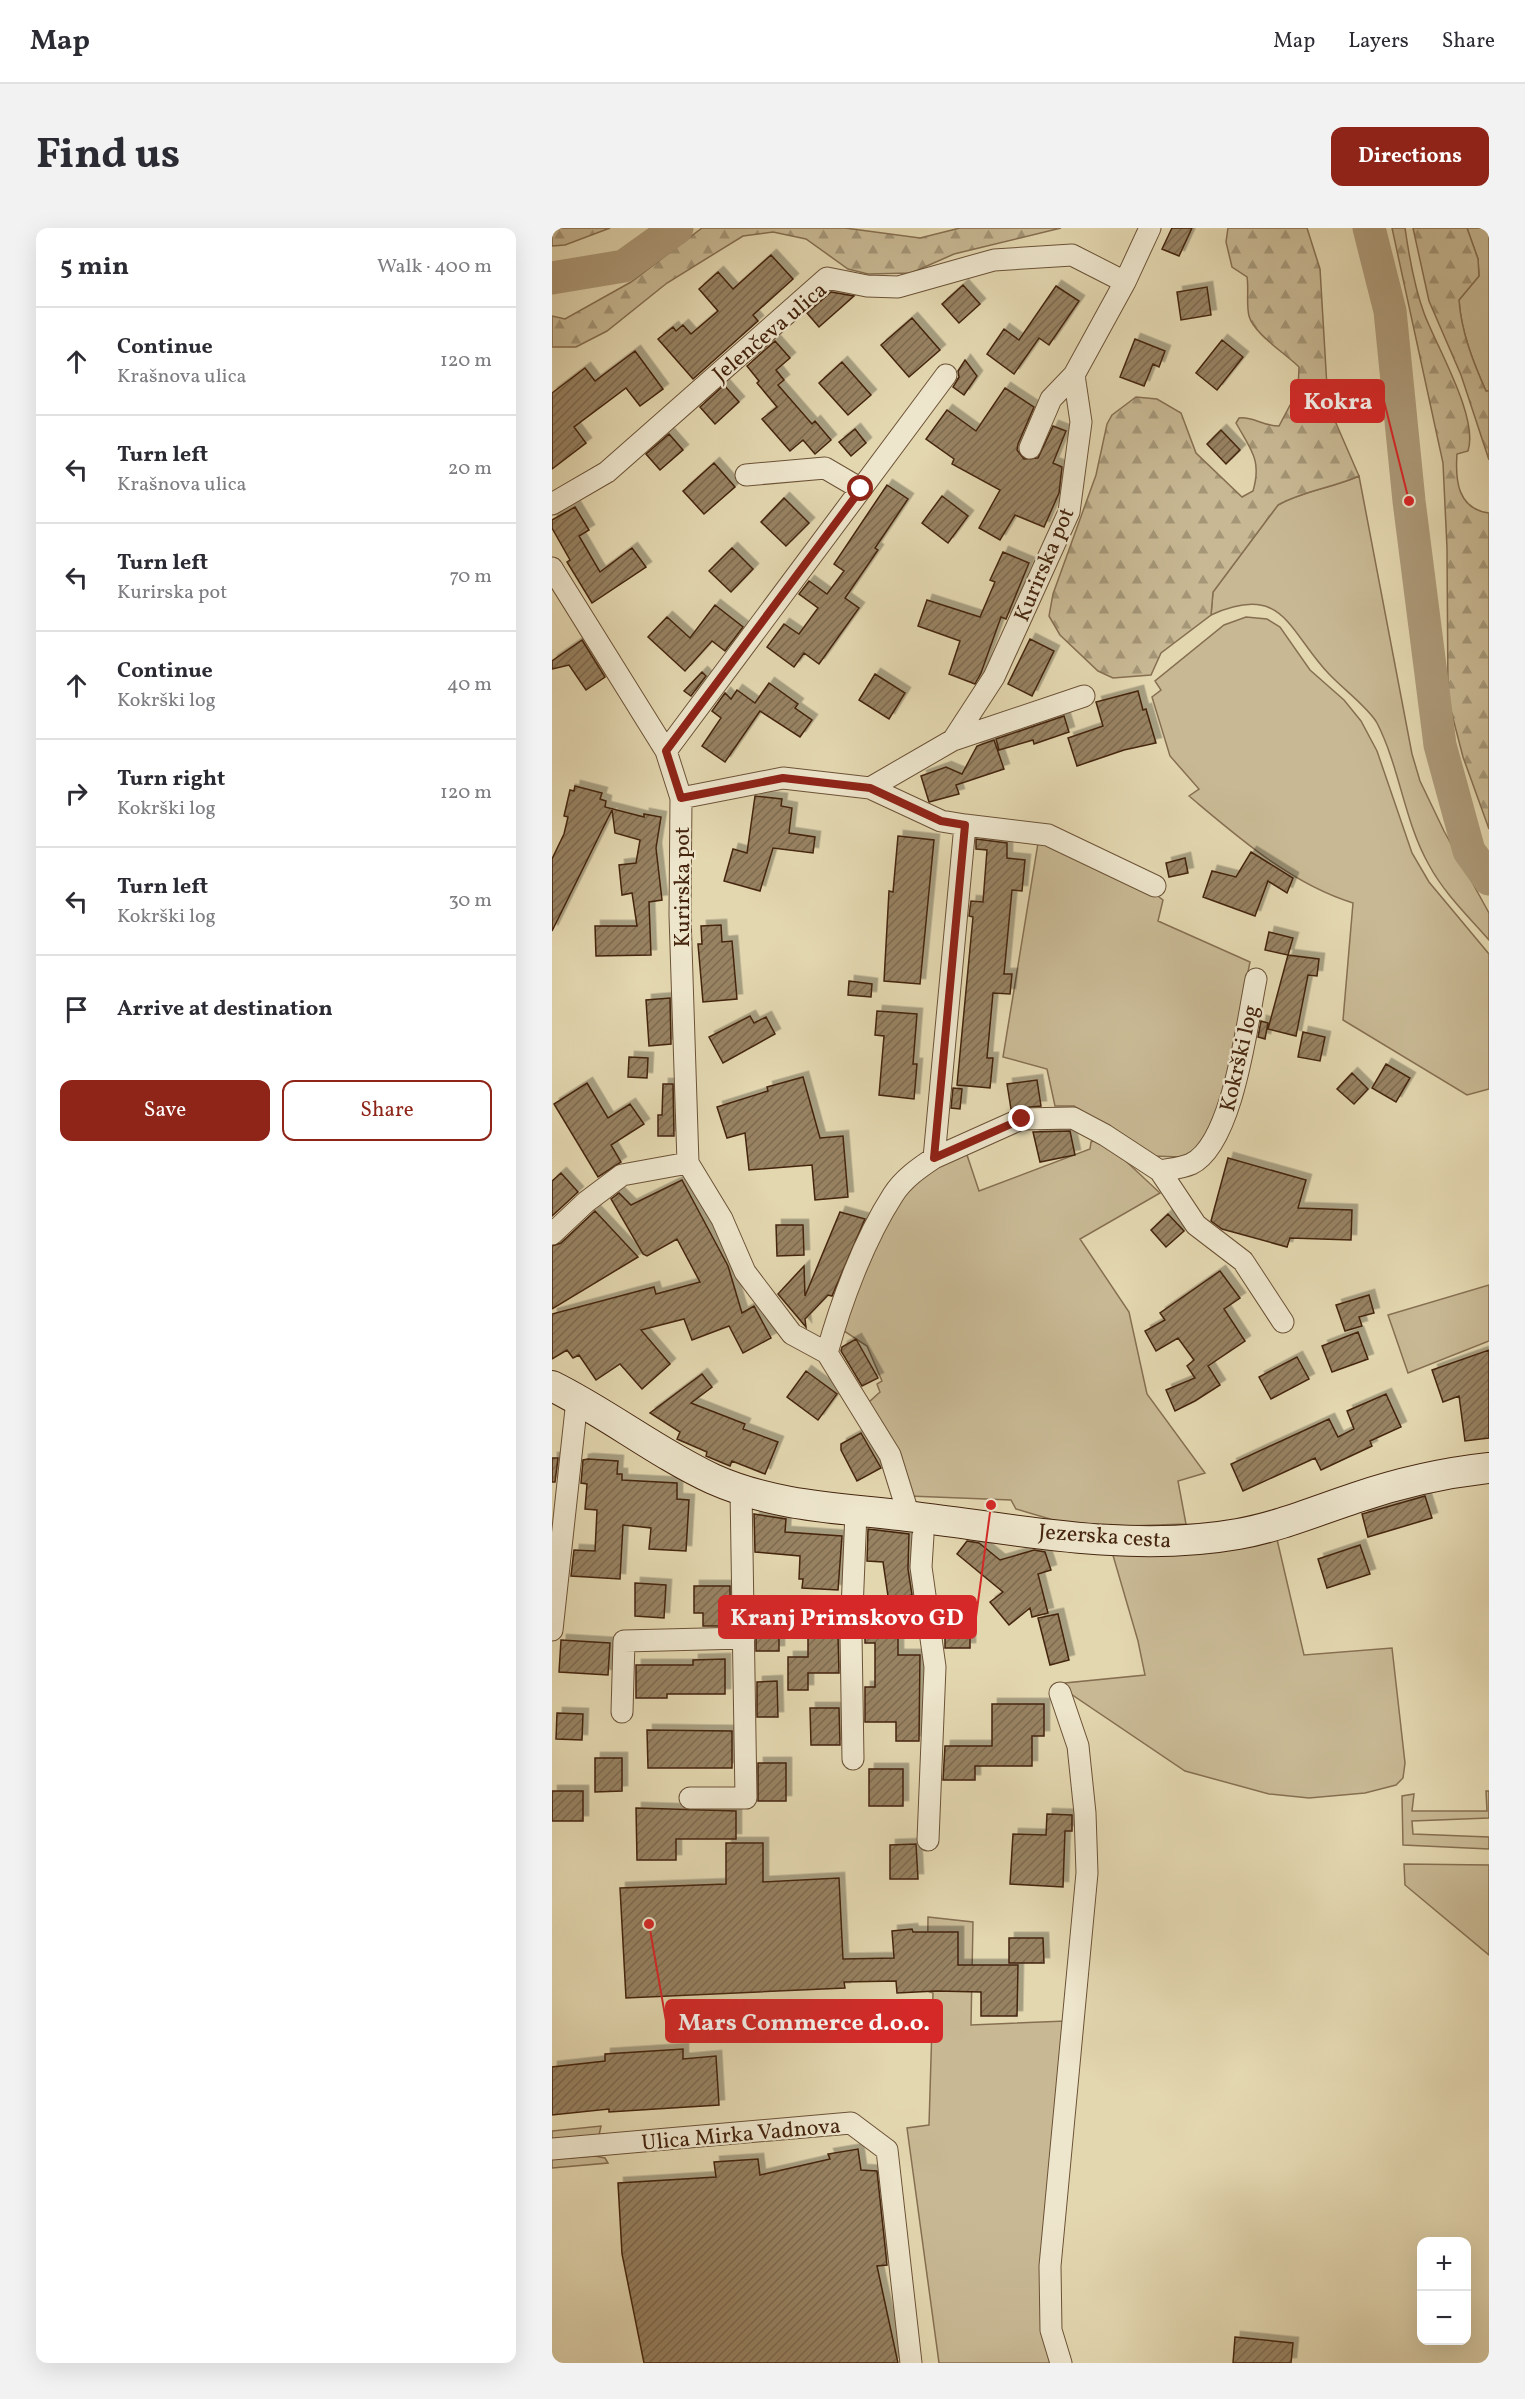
<!DOCTYPE html>
<meta charset="utf-8">
<style>
body{margin:0;font-family:Vollkorn,serif;background:#f2f2f3;color:#2b2b33}
.controls{position:absolute;right:18px;bottom:18px;display:grid;overflow:hidden;border-radius:12px;box-shadow:0 6px 24px #0002}
.controls button{width:54px;height:54px;display:grid;place-items:center;padding:0;border:0;border-bottom:2px solid #e1e1e2;background:#fff;color:#2b2b33;font:30px sans-serif}
.stop{position:absolute;width:18px;height:18px;margin:-14px;border:4px solid #8f2418;border-radius:50%;background:#fff}
.stop.end{background:#8f2418;border-color:#fff;box-shadow:0 2px 6px #0008}
.list{margin:0;padding:0;list-style:none}
h2{display:flex;justify-content:space-between;align-items:center;height:78px;margin:0;padding:0 24px;font-size:26px}
h2 small{font-size:20px;font-weight:400;color:#7c7c81}
.list li{display:grid;grid-template-columns:39px 1fr auto;gap:18px;align-items:center;box-sizing:border-box;height:108px;padding:0 24px;border-top:2px solid #e1e1e2}
.list b{display:block;font-size:22px;white-space:nowrap}
.list p{margin:0;font-size:20px;white-space:nowrap;color:#7c7c81}
.list em{font-size:20px;font-style:normal;color:#7c7c81}
.actions{display:flex;gap:12px;padding:18px 24px}
.actions a{flex:1;padding:14px 0;border:2px solid #8f2418;border-radius:12px;text-align:center;font-size:21px;color:#8f2418}
.actions .main{background:#8f2418;color:#fff}
.icon{flex:none;width:33px;height:33px;fill:none;stroke:currentColor;stroke-width:2;stroke-linecap:round;stroke-linejoin:round}
.map{position:relative;flex:none;width:937px;height:2135px;overflow:hidden;border-radius:12px}
header{display:flex;align-items:center;gap:36px;box-sizing:border-box;height:84px;padding:0 30px;background:#fff;border-bottom:2px solid #e1e1e2}
header strong{font-size:28px}
nav{display:flex;gap:33px;margin-inline-start:auto;font-size:21px}
.intro{display:flex;align-items:center;justify-content:space-between;box-sizing:border-box;height:144px;padding:0 36px}
h1{margin:0;font-size:42px}
.button{padding:15px 27px;border-radius:12px;background:#8f2418;color:#fff;font-size:21px;font-weight:700}
main{display:flex;gap:36px;padding:0 36px}
aside{flex:1;background:#fff;border-radius:12px;box-shadow:0 6px 24px #0002}
.map>svg:first-child{display:block}
.green{fill:#c8b994;stroke:#866f51;stroke-width:1.5}
.forest{fill:url(#forest-firs);stroke:#866f51;stroke-width:1.5}
.lines{fill:none;stroke-linecap:round;stroke-linejoin:round}
.river{stroke:#ad9a79;stroke-width:33}
.building{fill:url(#building-hatch);stroke:#45250e;stroke-width:1.5;filter:url(#shadow)}
.street-casing{stroke:#6c5236;stroke-width:23}
.secondary-casing{stroke:#45250e;stroke-width:32}
.street{stroke:#ede5cc;stroke-width:21}
.secondary{stroke:#ede5cc;stroke-width:30}
.route{stroke:#8f2418;stroke-width:8}
.labels{text-anchor:middle;stroke-width:4.5;stroke-linejoin:round;paint-order:stroke}
.street-label{font-size:22px;fill:#45250e;stroke:#ede5cc}
.leader{fill:none;stroke:#d62828;stroke-width:2}
.callout-dot{fill:#d62828;stroke:#ede5cc;stroke-width:2}
.callout{fill:#d62828;stroke:#d62828;stroke-width:2}
.callout-label{font-size:24px;text-anchor:middle;font-weight:bold;fill:#fff}
</style>
<header>
<strong>Map</strong>
<nav><a>Map</a><a>Layers</a><a>Share</a></nav>
</header>
<div class="intro"><h1>Find us</h1><a class="button">Directions</a></div>
<main>
<aside>
<h2>5 min<small>Walk · 400 m</small></h2>
<ul class="list">
<li><svg class="icon" aria-label="ahead" viewBox="0 0 24 24"><path d="M12 20V5M6 11l6-6 6 6"/></svg><div><b>Continue</b><p>Krašnova ulica</p></div><em>120 m</em></li>
<li><svg class="icon" aria-label="left" viewBox="0 0 24 24"><path d="M17 20v-9H6M10 6l-5 5 5 5"/></svg><div><b>Turn left</b><p>Krašnova ulica</p></div><em>20 m</em></li>
<li><svg class="icon" aria-label="left" viewBox="0 0 24 24"><path d="M17 20v-9H6M10 6l-5 5 5 5"/></svg><div><b>Turn left</b><p>Kurirska pot</p></div><em>70 m</em></li>
<li><svg class="icon" aria-label="ahead" viewBox="0 0 24 24"><path d="M12 20V5M6 11l6-6 6 6"/></svg><div><b>Continue</b><p>Kokrški log</p></div><em>40 m</em></li>
<li><svg class="icon" aria-label="right" viewBox="0 0 24 24"><path d="M7 20v-9h11M14 6l5 5-5 5"/></svg><div><b>Turn right</b><p>Kokrški log</p></div><em>120 m</em></li>
<li><svg class="icon" aria-label="left" viewBox="0 0 24 24"><path d="M17 20v-9H6M10 6l-5 5 5 5"/></svg><div><b>Turn left</b><p>Kokrški log</p></div><em>30 m</em></li>
<li><svg class="icon" aria-label="arrive" viewBox="0 0 24 24"><path d="M6 21V4h12l-3 4 3 4H6"/></svg><div><b>Arrive at destination</b></div></li>
</ul>
<div class="actions"><a class="main">Save</a><a>Share</a></div>
</aside>
<div class="map">
<svg width="937" height="2135" viewBox="0 0 937 2135">
<defs>
<pattern id="forest-firs" width="22" height="20" patternUnits="userSpaceOnUse" patternTransform="scale(1.5)"><rect width="22" height="20" fill="#c8b994"/><path d="M5 1l3.5 6h-7zM16 11l3.5 6h-7z" fill="#a49677"/></pattern>
<pattern id="building-hatch" width="6" height="6" patternUnits="userSpaceOnUse" patternTransform="scale(1.5)"><rect width="6" height="6" fill="#978262"/><path d="M-1 1l2-2M0 6l6-6M5 7l2-2" fill="none" stroke="#7d6a4f"/></pattern>
<filter id="shadow"><feDropShadow dx="5.5" dy="-5.5" stdDeviation="0" flood-color="#0004"/></filter>
</defs>
<rect width="100%" height="100%" fill="#e3d7b0"/>
<filter id="stains"><feTurbulence type="fractalNoise" baseFrequency=".00333" numOctaves="4"/><feColorMatrix values="0 0 0 0 .2 0 0 0 0 .09 0 0 0 0 .02 0 0 0 .5 -.17"/></filter>
<radialGradient id="worn" r=".72"><stop offset=".6" stop-color="#630" stop-opacity="0"/><stop offset="1" stop-color="#630" stop-opacity=".3"/></radialGradient>
<path class="green" d="M915,0H937V163H934C921,134 909,103 907,72L927,48L926,31Z
M807,248L860,526L868,553L892,603L937,685V712C916,688 892,665 877,637C852,593 848,540 825,495C817,480 790,460 777,446C736,403 732,354 659,387L661,364L726,277C751,263 780,260 807,248Z
M694,389L715,391L728,399L758,442L792,472L809,493L825,523L860,625L877,654L937,726V861L915,867L791,792L801,675C739,656 686,609 637,568L647,561L618,528L600,469L609,462L603,453L672,397Z
M487,609L599,663L611,672L606,693L698,734L667,888L640,925L628,929L602,928L522,878H503L495,841L451,829Z
M548,909L608,965L528,1011L577,1084L595,1166L653,1245L626,1253L634,1296L575,1298L508,1294L464,1281L459,1272L357,1268L317,1174L328,1164L325,1156L330,1153L315,1118L286,1099L311,1036L355,958L413,921L427,963L538,921L539,914Z
M937,1057V1113L856,1145L836,1087Z
M724,1307L752,1427L840,1420L853,1535L851,1550L844,1557L813,1565L757,1570L717,1566L633,1543L516,1464L513,1455L593,1447L586,1413L560,1324Z
M934,1563H937V1590L860,1593L861,1606L937,1609V1621L851,1617L850,1568L862,1566L860,1583H935Z
M852,1636L937,1637V1727L853,1657Z
M376,1689L421,1694L419,1797L514,1793L503,2135H387L355,1900L377,1897L381,1765L375,1763Z
M49,1898L47,1907L0,1911V1903Z
M43,1928L53,1930L56,1935L0,1940V1931Z"/>
<path class="forest" d="M0,0H58L13,17L0,18Z
M150,0H293L368,10L408,0H509L402,26L359,45L316,46L296,41L254,11L221,4L191,8L115,55L55,103L24,119H0V88L13,91L79,54Z
M676,0H755L768,41L775,159L780,186L807,248C780,260 751,263 726,277L661,364L659,387L609,425L599,447L561,450L546,443L508,407L497,388L501,366L544,247L555,196L560,187L584,169L605,171L629,185L644,225L690,269L701,263C710,232 699,222 684,195L687,190C701,188 710,198 727,198L746,162L747,139C733,125 702,106 697,88C694,75 697,62 695,49L680,39L674,14Z
M840,0H853C857,28 862,58 872,85C884,118 927,189 916,223L905,226C903,253 906,281 937,285V601L911,529L896,471L895,320L891,235Z
M861,0H915L926,31L927,48L907,72C909,103 921,134 934,163H937V232L909,147L877,73Z"/>
<g class="lines">
<path class="river" d="M817,0L838,83L857,273L888,517L917,623L937,651
M0,50L72,38L125,0"/>
</g>
<path class="building" d="M620,0H640L627,28L610,21Z
M219,27L241,51L201,87L206,93L141,151L106,111L121,99L124,103L131,97L139,106L166,83L147,61L166,44L181,61Z
M411,57L428,76L407,95L390,76Z
M504,58L527,73L497,117L487,110L462,146L435,126L452,101L467,112Z
M655,59L659,87L629,92L625,64Z
M279,64L302,68L267,99L255,85Z
M360,90L388,122L357,149L329,117Z
M583,111L613,123L607,139L601,136L592,158L568,149Z
M670,112L691,129L665,162L644,145Z
M223,113L238,130L224,142L232,152L226,157L260,196L263,193L279,212L263,226L251,212L238,223L210,191L225,179L205,155L207,153L195,138Z
M83,123L111,161L88,178L74,160L22,199L34,215L0,241V165L33,140L43,153Z
M413,132L425,148L412,167L401,159L407,149L406,143Z
M290,134L319,167L296,187L267,155Z
M172,157L187,174L163,196L148,179Z
M453,160L482,179L466,216L465,222L472,231L486,230L501,198L514,203L501,235L510,239L507,265L492,299L463,287L448,312L427,300L448,262L400,236L402,231L374,211L395,182L424,203Z
M303,201L314,215L299,228L287,214Z
M669,202L688,222L674,236L655,216Z
M117,206L131,222L108,242L94,226Z
M162,235L183,259L152,286L131,263Z
M335,257L356,271L323,320L326,322L293,370L307,380L267,436L252,425L242,439L215,419L232,396L247,406L266,380L247,366L257,353L275,366L292,343L282,336Z
M390,268L416,288L396,315L370,295Z
M232,270L257,295L234,318L209,294Z
M23,279L37,302L27,308L48,344L80,320L94,339L40,375L15,334L18,332L0,300V292Z
M180,320L201,341L179,364L157,343Z
M451,324L477,335L454,391L449,389L429,445L423,456L397,446L408,413L366,398L375,372L428,389L443,354L438,352Z
M163,377L191,399L173,423L160,413L133,443L96,409L115,389L138,410Z
M478,411L502,423L480,468L456,456Z
M30,412L53,449L34,462L17,437L0,441V433Z
M150,444L154,448L139,468L132,463Z
M323,446L353,465L337,491L307,472Z
M217,455L246,476L243,480L260,492L248,509L208,483L173,534L150,518L169,490L160,483L173,465L179,471L185,462L203,475Z
M586,463L591,482L594,481L604,515L572,522L525,538L516,510L551,498L544,474Z
M512,488L517,504L482,516L481,512L447,522L444,511Z
M442,512L452,541L404,557L407,566L377,574L369,548L394,539L410,546L425,518Z
M23,558L50,565L48,571L54,573L53,579L92,589V586L109,589L104,620L110,672L97,674L99,727L44,728L43,698H85L80,665L70,667L67,637L84,635L88,612L63,605L60,582L0,703V631L12,606L16,589L12,588L18,562L22,563Z
M203,568L230,571L229,578L240,580L237,605L263,609L261,625L221,620L208,663L172,653L181,621L195,625Z
M346,608L382,612L368,756L332,753L337,663L341,664Z
M424,611L455,615V630L473,632L470,663L460,662L452,746H460L458,766L441,765L435,830H441L438,860L405,857L421,689L417,688L419,673L431,674L435,622L424,621Z
M699,624L741,650L735,665L716,653L703,688L651,669L660,643L684,649Z
M633,630L636,645L617,649L614,635Z
M169,697L170,714L180,713L185,771L151,774L146,716H150L149,698Z
M717,704L741,710L736,727L767,731L765,748L756,747L744,808L716,801L736,727L713,722Z
M297,753L320,756L319,769L296,767Z
M118,770L119,816L97,818L94,772Z
M325,783L365,786L361,836H365L362,871L327,867L332,808L323,807Z
M198,788L202,795L214,789L223,806L171,835L157,809Z
M709,793L716,795L713,811L706,809Z
M751,804L773,809L768,833L746,829Z
M77,829L96,830L95,850L76,849Z
M834,836L858,850L844,874L820,860Z
M800,845L816,861L802,876L785,861Z
M251,849L268,910L291,908L296,969L263,972L260,937L197,942L193,905L175,910L165,879L216,863L215,859Z
M485,852L489,878L459,881L455,856Z
M35,855L56,890L78,876L92,896L59,917L69,934L46,949L2,876Z
M111,856H121L122,908H106V887H110Z
M401,860L410,861L408,881L399,880Z
M518,903L523,927L488,934L481,904Z
M676,930L754,952L746,980L800,982L799,1012L738,1010L735,1019L670,1001L659,993Z
M9,945L26,964L0,988V953Z
M130,952L176,1038L190,1085L202,1078L219,1110L191,1125L177,1098L140,1112L132,1091L89,1102L118,1136L90,1161L68,1136L44,1152L27,1127L21,1130L15,1122L0,1131V1086L102,1059L104,1066L148,1054L125,1011L95,1028L91,1026L59,971L67,965L79,977Z
M43,983L86,1029L0,1081V1018L9,1015Z
M288,984L313,991L280,1068L276,1067L253,1091L254,1099L226,1066L252,1038L253,1068Z
M616,986L632,1003L614,1019L599,1002Z
M224,997H251L252,1027L225,1028Z
M668,1043L688,1070L672,1081L693,1113L656,1138L668,1157L643,1173L623,1183L614,1162L643,1150L635,1138L642,1132L626,1110L604,1123L593,1103L613,1092L608,1085Z
M817,1067L822,1085L807,1089L810,1098L793,1103L784,1077Z
M806,1104L816,1131L780,1144L770,1118Z
M304,1111L326,1150L310,1158L289,1123L290,1119Z
M937,1122V1210L913,1213L907,1168L891,1174L880,1142Z
M745,1129L757,1151L719,1171L707,1149Z
M254,1143L285,1166L266,1192L235,1169Z
M150,1146L160,1159L139,1175L193,1196L191,1201L226,1214L213,1246L180,1233L178,1238L154,1228L155,1224L125,1211L128,1204L98,1185Z
M834,1166L849,1199L818,1213L820,1218L769,1242L763,1230L691,1263L679,1236L777,1191L786,1209L802,1201L795,1183Z
M309,1205L329,1240L305,1253L289,1222V1216Z
M0,1230H6L3,1254H0Z
M36,1231L66,1233L65,1246H70V1252L125,1255V1271L137,1272L134,1323L97,1321L99,1300L71,1297L68,1351L19,1348L22,1322L43,1323L45,1282L33,1281L35,1256L29,1255L31,1232Z
M873,1268L880,1290L816,1309L810,1286Z
M202,1286L234,1291L233,1304L290,1308L286,1362L250,1360L251,1351H247L248,1328L203,1324Z
M316,1301L357,1306L356,1341L360,1367L355,1368L356,1372L337,1375L331,1334L315,1333Z
M415,1313L427,1315L448,1332L482,1322L493,1324L499,1342L486,1346L496,1385L480,1389L478,1380L457,1397L438,1374L451,1364L405,1326Z
M808,1317L818,1346L775,1360L766,1331Z
M83,1355L114,1357L112,1390L83,1388Z
M142,1358H178V1398H151V1385H142Z
M506,1386L517,1432L498,1437L486,1390Z
M313,1387H346V1427H368L367,1513H344V1494H313V1459H323V1415H313Z
M204,1389H227V1423H204Z
M393,1390L418,1391V1420H393Z
M256,1408H286L287,1445H256V1462H236V1429H256Z
M9,1412L58,1415L56,1447L7,1444Z
M173,1431V1466H115V1470H84V1437H141V1432Z
M225,1453L226,1489H205V1454Z
M440,1476H492V1508H480V1538H423V1552H391L393,1518H440Z
M258,1480H287L288,1517H259Z
M5,1485L31,1486L30,1512L4,1511Z
M95,1502L180,1503V1540H96Z
M43,1530H70V1563L43,1564Z
M206,1535H234V1573H206Z
M317,1541H351V1578H317Z
M0,1563H31V1593H0Z
M84,1580L184,1583V1611H124V1632H85Z
M495,1586L520,1587V1603H513L511,1659L458,1656L461,1606L494,1607Z
M174,1615H211V1654L287,1650L291,1731L342,1730L340,1703L360,1701L361,1704H406V1737H466L465,1788H429V1764L384,1763L345,1765L344,1753L292,1754L293,1760L74,1770L68,1660L174,1656Z
M364,1616L366,1651H338V1617Z
M457,1710H491L492,1735H457Z
M131,1821V1831L164,1828L167,1877L57,1884V1881L0,1887V1839L53,1833V1826Z
M306,1921L309,1942L325,1943L335,2037L325,2038L346,2135H92L70,2026L66,1955L164,1949L162,1934L206,1931L208,1947L278,1931L276,1926Z
M683,2109L741,2115L739,2135H681Z"/>
<g class="lines">
<g class="street-casing">
<path id="street" d="M478,220L499,171L522,147
M194,247L273,240L309,261
M0,276L55,244L275,50L315,58L346,59L442,32L520,27L573,54
M0,340L114,523L394,147
M401,512L532,468
M114,523L129,570
M413,597L496,607L603,658
M382,930L469,891L521,890L553,907L608,943C617,941 630,940 639,936C681,916 695,795 704,751
M608,943L644,997L691,1033L731,1094
M0,1006L34,974L70,947L136,935
M275,1125C289,1074 312,1012 341,967C351,951 367,940 382,930L413,597L389,593L318,560
M357,1288L338,1227L275,1125L240,1106L193,1044L170,991L136,935L128,687L129,570L231,550L318,560L401,512L442,449L517,284L529,194L522,147L573,54L598,0
M371,1307L369,1339L383,1439L376,1612
M0,1402L25,1172
M508,1465L526,1518L533,1585L535,1645L498,2038L499,2102L509,2135
M70,1484L72,1413L192,1410
M301,1531L299,1407L304,1284
M138,1570H194L189,1262
M0,1921L299,1895L335,1922L359,2135"/>
</g>
<g class="secondary-casing">
<path id="secondary" d="M0,1158C55,1185 105,1225 161,1251C226,1280 295,1280 363,1289C469,1302 579,1325 686,1306C726,1299 764,1283 803,1270C847,1255 891,1245 937,1240"/>
</g>
<use href="#street" class="street"/>
<use href="#secondary" class="secondary"/>
</g>
<g class="lines">
<path class="route" d="M309,261L114,523L129,570L231,550L318,560L389,593L413,597L382,930L470,891"/>
</g>
<g class="labels">
<g class="street-label">
<text transform="translate(217 103) rotate(-40)" y="8">Jelenčeva ulica</text>
<text transform="translate(491 336) rotate(-67)" y="8">Kurirska pot</text>
<text transform="translate(129 659) rotate(-90)" y="8">Kurirska pot</text>
<text transform="translate(686 830) rotate(-77)" y="8">Kokrški log</text>
<text transform="translate(553 1307) rotate(4)" y="8">Jezerska cesta</text>
<text transform="translate(189 1905) rotate(-5)" y="8">Ulica Mirka Vadnova</text>
</g>
</g>
<path class="leader" d="M857 273L832 173M439 1277L424 1389M97 1696L114 1793"/>
<g class="callout-dot">
<circle cx="857" cy="273" r="6"/>
<circle cx="439" cy="1277" r="6"/>
<circle cx="97" cy="1696" r="6"/>
</g>
<g class="callout">
<rect x="739" y="152" width="93" height="42" rx="6"/>
<rect x="167" y="1368" width="257" height="42" rx="6"/>
<rect x="114" y="1772" width="276" height="42" rx="6"/>
</g>
<g class="callout-label">
<text x="786" y="181">Kokra</text>
<text x="295" y="1397">Kranj Primskovo GD</text>
<text x="252" y="1802">Mars Commerce d.o.o.</text>
</g>
<rect width="100%" height="100%" filter="url(#stains)"/>
<rect width="100%" height="100%" fill="url(#worn)"/>
</svg>
<div class="controls">
<button>+</button>
<button>−</button>
</div>
<div class="stop" style="left:309px;top:261px"></div>
<div class="stop end" style="left:470px;top:891px"></div>
</div>
</main>
